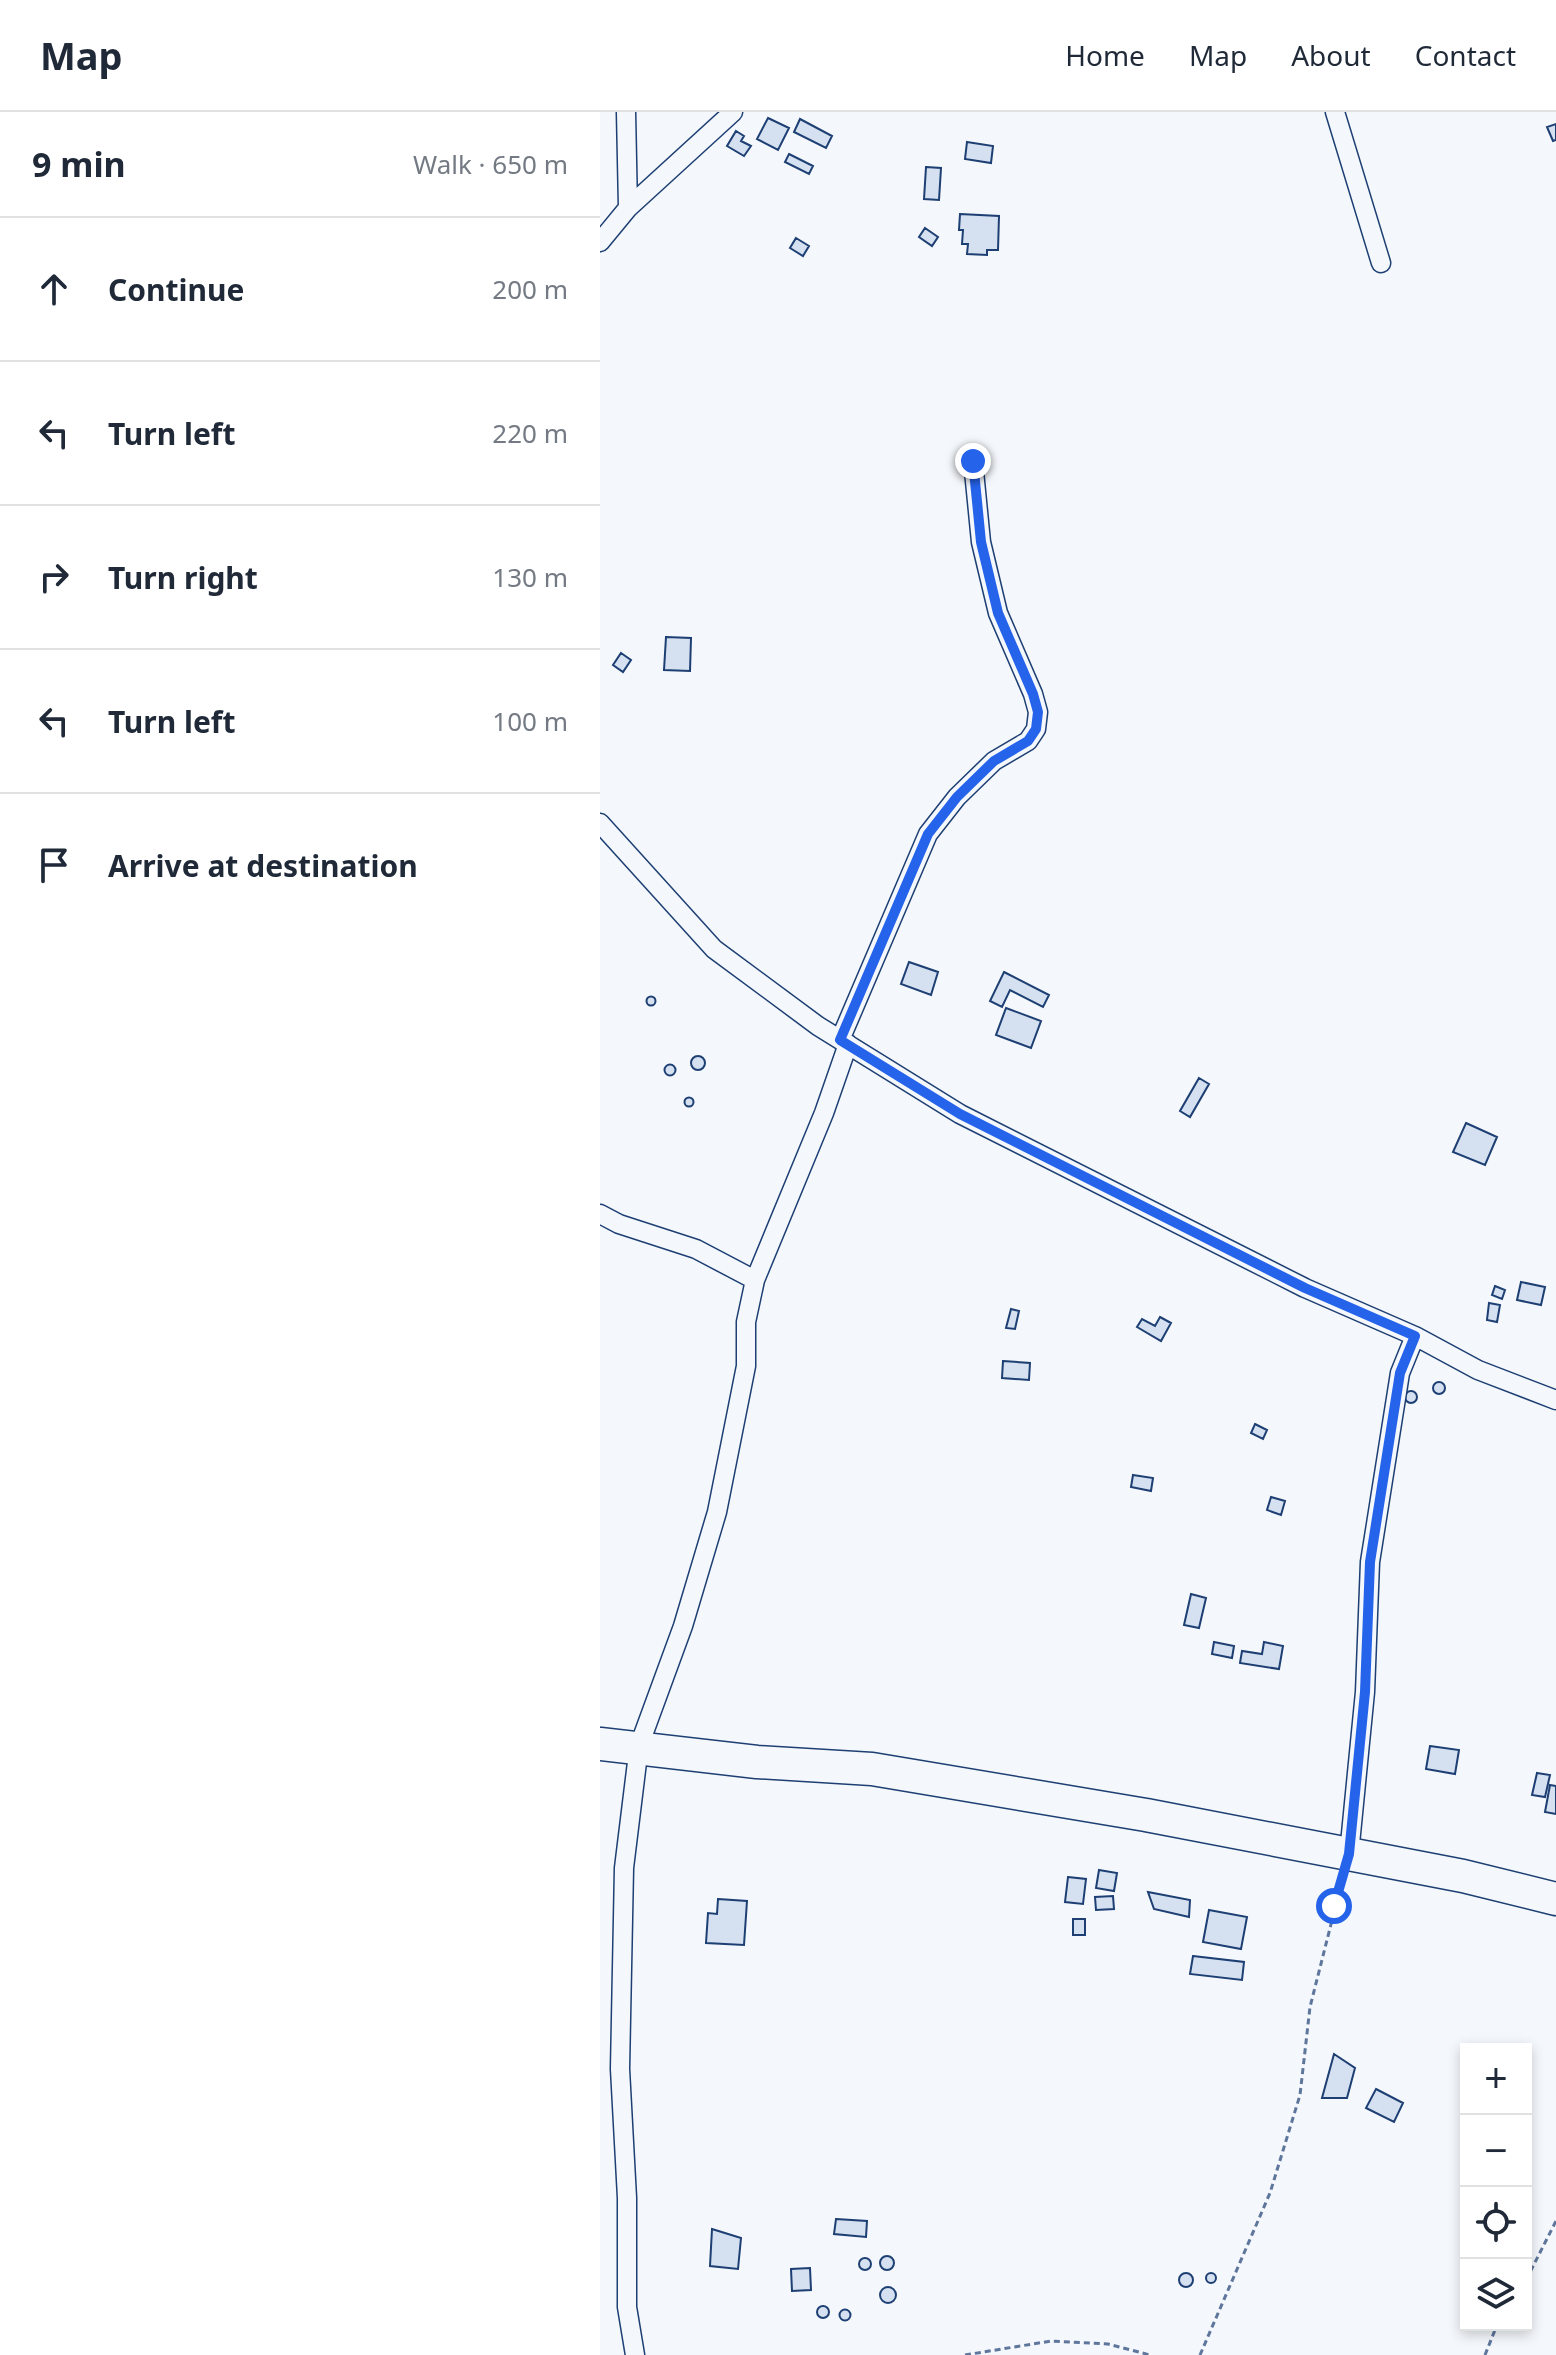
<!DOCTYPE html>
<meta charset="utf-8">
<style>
body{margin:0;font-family:"Noto Sans",sans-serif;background:#f2f2f3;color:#1f2937}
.controls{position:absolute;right:24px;bottom:24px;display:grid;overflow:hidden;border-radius:0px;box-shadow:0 4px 12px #0003}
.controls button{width:72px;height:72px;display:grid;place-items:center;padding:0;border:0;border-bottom:2px solid #e0e1e3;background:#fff;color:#1f2937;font:40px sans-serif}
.stop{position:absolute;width:24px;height:24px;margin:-18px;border:6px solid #2563eb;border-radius:50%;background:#fff}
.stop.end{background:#2563eb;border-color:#fff;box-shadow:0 2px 8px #0008}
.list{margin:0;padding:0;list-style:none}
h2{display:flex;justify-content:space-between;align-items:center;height:104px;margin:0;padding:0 32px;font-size:34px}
h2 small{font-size:26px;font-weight:400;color:#747a83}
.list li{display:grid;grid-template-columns:52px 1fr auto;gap:24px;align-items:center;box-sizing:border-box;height:144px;padding:0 32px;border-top:2px solid #e0e1e3}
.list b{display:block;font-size:30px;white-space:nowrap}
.list em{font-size:26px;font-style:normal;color:#747a83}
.icon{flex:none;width:44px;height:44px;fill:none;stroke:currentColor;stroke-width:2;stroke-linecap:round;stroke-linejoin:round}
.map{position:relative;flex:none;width:956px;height:2243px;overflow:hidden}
header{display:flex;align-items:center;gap:48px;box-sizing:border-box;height:112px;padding:0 40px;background:#fff;border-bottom:2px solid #e0e1e3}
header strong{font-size:38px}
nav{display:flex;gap:44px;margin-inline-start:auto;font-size:28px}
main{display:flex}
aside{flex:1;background:#fff}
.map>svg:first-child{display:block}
.building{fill:#d5e0f0;stroke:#1d3f73;stroke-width:2}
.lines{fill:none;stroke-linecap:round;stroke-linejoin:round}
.street-casing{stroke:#1d3f73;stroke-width:21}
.highway-casing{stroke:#1d3f73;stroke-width:35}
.path{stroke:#5e769c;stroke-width:3;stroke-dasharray:6 4;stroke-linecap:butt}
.street{stroke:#f4f7fb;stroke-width:18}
.highway{stroke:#f4f7fb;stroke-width:32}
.route{stroke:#2563eb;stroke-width:10}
</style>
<header>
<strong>Map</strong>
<nav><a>Home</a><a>Map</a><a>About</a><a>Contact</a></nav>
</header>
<main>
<aside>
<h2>9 min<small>Walk · 650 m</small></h2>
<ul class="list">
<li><svg class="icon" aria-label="ahead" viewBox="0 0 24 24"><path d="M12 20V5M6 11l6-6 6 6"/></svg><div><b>Continue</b></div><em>200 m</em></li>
<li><svg class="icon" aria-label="left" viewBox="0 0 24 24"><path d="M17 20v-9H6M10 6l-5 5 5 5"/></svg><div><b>Turn left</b></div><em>220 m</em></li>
<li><svg class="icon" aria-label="right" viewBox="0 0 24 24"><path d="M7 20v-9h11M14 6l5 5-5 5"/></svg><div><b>Turn right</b></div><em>130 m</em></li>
<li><svg class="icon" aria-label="left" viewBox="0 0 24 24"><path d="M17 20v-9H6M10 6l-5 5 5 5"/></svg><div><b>Turn left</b></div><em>100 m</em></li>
<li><svg class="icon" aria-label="arrive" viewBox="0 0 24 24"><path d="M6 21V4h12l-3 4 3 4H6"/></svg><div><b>Arrive at destination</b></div></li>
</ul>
</aside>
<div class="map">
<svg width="956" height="2243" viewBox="0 0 956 2243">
<rect width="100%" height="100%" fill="#f4f7fb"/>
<path class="building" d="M168,6L189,16L178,38L157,27Z
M200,7L232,24L226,36L194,20Z
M956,12V28L953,29L947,15Z
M136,19L144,24L141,29L151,34L144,44L127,34Z
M367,30L393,34L391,51L365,47Z
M189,42L213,54L209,62L185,50Z
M326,55L341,56L339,88L324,87Z
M360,102L399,104L398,138H387V143L367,142L368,132H362L363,118H359Z
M325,116L338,125L332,134L319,125Z
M196,126L209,134L203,144L190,136Z
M66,525L91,526L90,559L64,558Z
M21,541L31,548L23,560L13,553Z
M309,850L338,860L331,883L301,872Z
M404,860L449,883L443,895L410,878L402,895L390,889Z
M46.5 889a4.5 4.5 0 1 1 9 0a4.5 4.5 0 1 1-9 0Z
M406,896L441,909L431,936L396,923Z
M91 951a7 7 0 1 1 14 0a7 7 0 1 1-14 0Z
M64.5 958a5.5 5.5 0 1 1 11 0a5.5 5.5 0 1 1-11 0Z
M599,966L609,972L590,1005L580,999Z
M84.5 990a4.5 4.5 0 1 1 9 0a4.5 4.5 0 1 1-9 0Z
M866,1011L897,1025L885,1053L853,1040Z
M921,1170L945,1175L941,1193L917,1188Z
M895,1174L905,1178L902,1187L892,1183Z
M889,1191L900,1193L897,1210L887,1208Z
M411,1197L419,1199L415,1217L406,1216Z
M560,1205L571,1211L561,1229L537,1215L542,1207L555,1214Z
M403,1249L430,1251L429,1268L402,1266Z
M833 1276a6 6 0 1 1 12 0a6 6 0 1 1-12 0Z
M805 1285a6 6 0 1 1 12 0a6 6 0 1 1-12 0Z
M655,1312L667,1318L663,1327L651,1321Z
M533,1363L553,1366L551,1379L531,1375Z
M671,1385L685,1389L681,1403L667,1398Z
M591,1482L606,1486L599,1516L584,1513Z
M614,1530L634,1534L632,1546L612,1542Z
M664,1530L683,1534L679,1557L640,1551L642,1539L662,1542Z
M830,1634L859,1638L855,1662L826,1657Z
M937,1661L950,1663L945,1685L932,1683Z
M950,1673L956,1674V1702L945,1700Z
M499,1758L517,1761L514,1779L496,1776Z
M468,1765L486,1767L483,1792L465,1790Z
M548,1780L590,1788L589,1805L554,1797Z
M513,1784L514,1797L496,1798L495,1785Z
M118,1787L147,1789L144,1833L106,1831L108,1801L117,1802Z
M609,1798L647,1805L641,1837L603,1830Z
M473,1807H485V1823H473Z
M593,1844L644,1850L642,1868L590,1862Z
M734,1942L755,1956L747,1986H722Z
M776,1977L803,1991L794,2010L766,1996Z
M236,2107L267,2109L266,2125L234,2122Z
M112,2117L141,2126L138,2157L110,2154Z
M280 2151a7 7 0 1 1 14 0a7 7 0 1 1-14 0Z
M259 2152a6 6 0 1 1 12 0a6 6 0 1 1-12 0Z
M210,2156L211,2178L192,2179L191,2157Z
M579 2168a7 7 0 1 1 14 0a7 7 0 1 1-14 0Z
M606 2166a5 5 0 1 1 10 0a5 5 0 1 1-10 0Z
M280 2183a8 8 0 1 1 16 0a8 8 0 1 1-16 0Z
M217 2200a6 6 0 1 1 12 0a6 6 0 1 1-12 0Z
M239.5 2203a5.5 5.5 0 1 1 11 0a5.5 5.5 0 1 1-11 0Z"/>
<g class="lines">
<g class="street-casing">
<path id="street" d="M26,0L28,96
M735,0L781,151
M0,130L28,96L133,0
M0,711L114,837L218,914L360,1002L705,1176L815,1224L878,1258L956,1288
M240,928L328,722L357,685L394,649L428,629L436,617L438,600L433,582L398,501L381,430L373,349
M0,1102L19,1112L96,1137L155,1168
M749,1742L765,1580L770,1450L800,1261L815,1224
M35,2243L27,2195V2086L20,1957L24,1756L39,1634L83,1514L117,1400L146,1254V1210L155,1168L224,1001L248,932"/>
</g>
<g class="highway-casing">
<path id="highway" d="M0,1632L157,1650L272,1657L546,1703L863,1764L956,1787"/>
</g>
<path class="path" d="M926,2168L956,2109
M365,2243L451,2229L508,2232L550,2243
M600,2243L670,2081L700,1983L710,1895L743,1765
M885,2243L897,2213"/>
<use href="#street" class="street"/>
<use href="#highway" class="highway"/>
</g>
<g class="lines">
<path class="route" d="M373,349L381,430L398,501L433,582L438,600L436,617L428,629L394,649L357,685L328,722L240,928L360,1002L705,1176L815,1224L800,1261L770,1450L765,1580L749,1742L734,1794"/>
</g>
</svg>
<div class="controls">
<button>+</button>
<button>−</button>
<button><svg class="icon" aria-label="locate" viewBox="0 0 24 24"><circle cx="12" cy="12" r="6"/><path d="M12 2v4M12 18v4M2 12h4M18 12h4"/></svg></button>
<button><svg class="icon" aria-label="layers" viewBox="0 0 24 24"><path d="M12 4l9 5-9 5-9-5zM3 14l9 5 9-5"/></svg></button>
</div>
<div class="stop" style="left:734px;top:1794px"></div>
<div class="stop end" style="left:373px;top:349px"></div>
</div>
</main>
